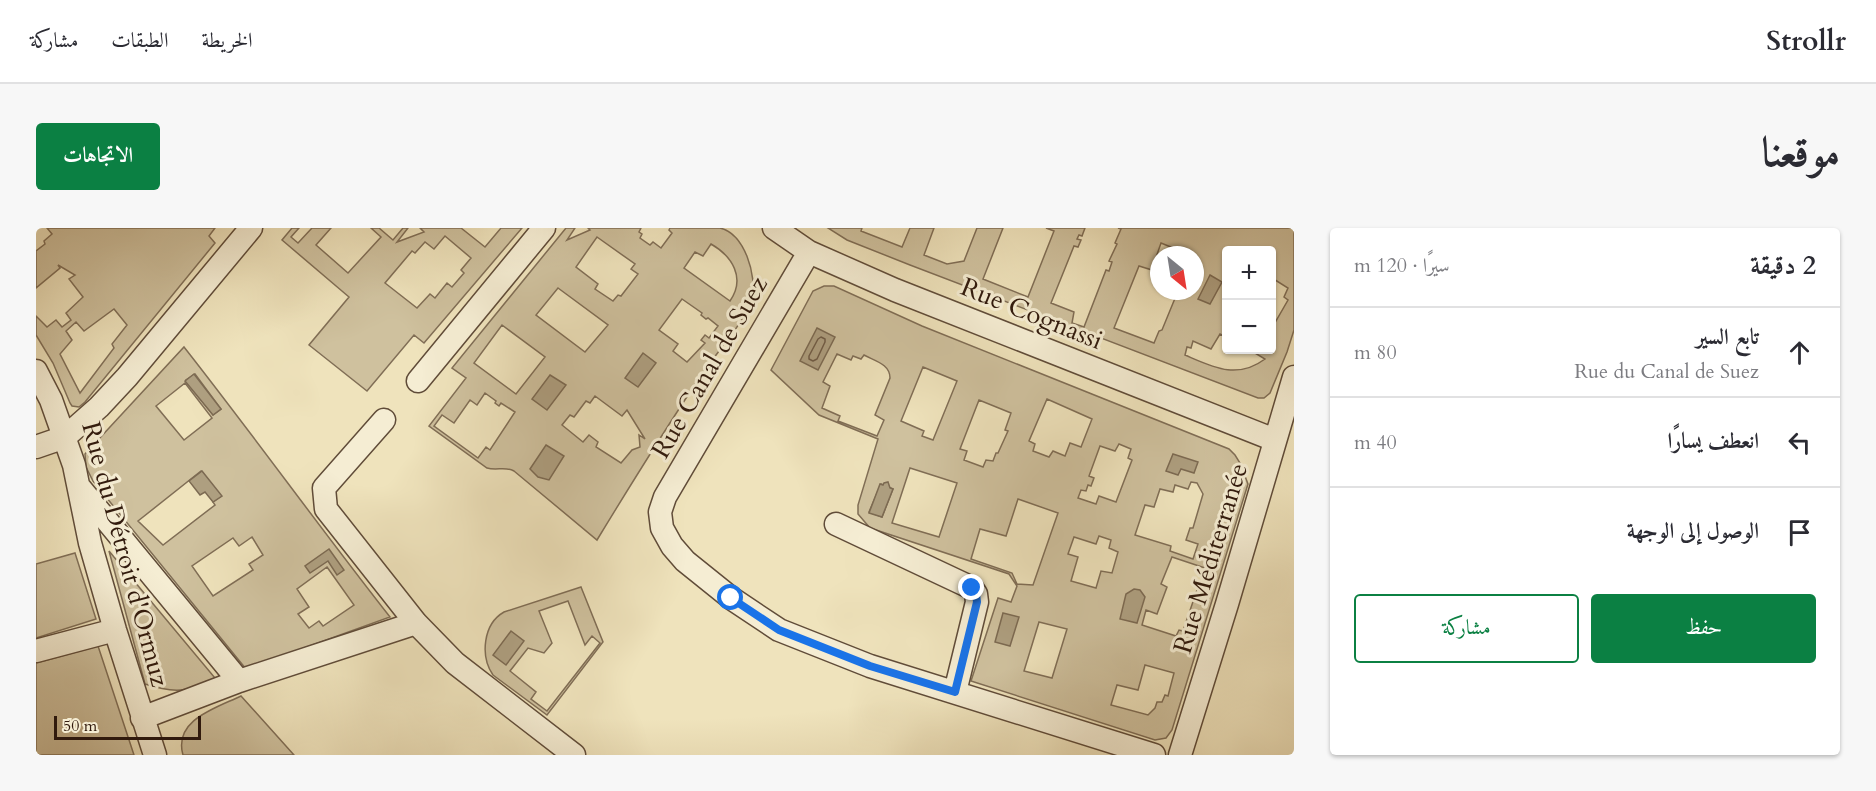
<!DOCTYPE html>
<html lang="ar">
<meta charset="utf-8">
<style>
body{margin:0;font-family:Cardo,Amiri,serif;background:#f7f7f7;color:#2b2b33;direction:rtl}
.controls{position:absolute;right:18px;top:18px;display:grid;overflow:hidden;border-radius:6px;box-shadow:0 2px 4px #0004}
.controls button{width:54px;height:54px;display:grid;place-items:center;padding:0;border:0;border-bottom:2px solid #e1e1e2;background:#fff;color:#2b2b33;font:30px sans-serif}
.compass{position:absolute;left:1114px;top:18px;width:54px;height:54px;border-radius:50%;background:#fff;box-shadow:0 2px 4px #0004;rotate:150deg}
.scale{position:absolute;left:18px;bottom:15px;width:147px;box-sizing:border-box;padding-left:6px;border:3px solid #311a0d;border-top:0;font-size:16px;line-height:21px;white-space:nowrap;color:#311a0d;-webkit-text-stroke:4px #f5edd3;paint-order:stroke}
.stop{position:absolute;width:18px;height:18px;margin:-14px;border:4px solid #1a73e8;border-radius:50%;background:#fff}
.stop.end{background:#1a73e8;border-color:#fff;box-shadow:0 2px 6px #0008}
.list{margin:0;padding:0;list-style:none}
h2{display:flex;justify-content:space-between;align-items:center;height:78px;margin:0;padding:0 24px;font-size:26px}
h2 small{font-size:20px;font-weight:400;color:#7c7c81}
.list li{display:grid;grid-template-columns:39px 1fr auto;gap:18px;align-items:center;box-sizing:border-box;height:90px;padding:0 24px;border-top:2px solid #e1e1e2}
.list b{display:block;font-size:22px;white-space:nowrap}
.list p{margin:0;font-size:20px;white-space:nowrap;color:#7c7c81}
.list em{font-size:20px;font-style:normal;color:#7c7c81}
.actions{display:flex;gap:12px;padding:18px 24px}
.actions a{flex:1;padding:14px 0;border:2px solid #0b8043;border-radius:6px;text-align:center;font-size:21px;color:#0b8043}
.actions .main{background:#0b8043;color:#fff}
.icon{flex:none;width:33px;height:33px;fill:none;stroke:currentColor;stroke-width:2;stroke-linecap:round;stroke-linejoin:round}
.map{position:relative;flex:none;width:1258px;height:527px;overflow:hidden;direction:ltr;border-radius:6px}
header{display:flex;align-items:center;gap:36px;box-sizing:border-box;height:84px;padding:0 30px;background:#fff;border-bottom:2px solid #e1e1e2}
header strong{font-size:28px}
nav{display:flex;gap:33px;margin-inline-start:auto;font-size:21px}
.intro{display:flex;align-items:center;justify-content:space-between;box-sizing:border-box;height:144px;padding:0 36px}
h1{margin:0;font-size:42px}
.button{padding:15px 27px;border-radius:6px;background:#0b8043;color:#fff;font-size:21px;font-weight:700}
main{display:flex;gap:36px;padding:0 36px}
aside{flex:1;background:#fff;border-radius:6px;box-shadow:0 2px 4px #0004}
.map>svg:first-child{display:block}
.green{fill:#cfc19e;stroke:#806e56;stroke-width:1.5;fill-rule:evenodd}
.water{fill:#ae9f80;stroke:#7c6a52;stroke-width:1.5}
.lines{fill:none;stroke-linecap:round;stroke-linejoin:round}
.shore{stroke:#705c46;stroke-width:1.5}
.minor-casing{stroke:#604c39;stroke-width:25}
.minor{stroke:#f5edd3;stroke-width:22}
.route{stroke:#1a73e8;stroke-width:8}
.labels{text-anchor:middle;stroke-width:6;stroke-linejoin:round;paint-order:stroke}
.street-label{font-size:26px;fill:#311a0d;stroke:#f5edd3}
</style>
<header>
<strong>Strollr</strong>
<nav><a>الخريطة</a><a>الطبقات</a><a>مشاركة</a></nav>
</header>
<div class="intro"><h1>موقعنا</h1><a class="button">الاتجاهات</a></div>
<main>
<aside>
<h2>2 دقيقة<small>سيرًا · 120 m</small></h2>
<ul class="list">
<li><svg class="icon" aria-label="ahead" viewBox="0 0 24 24"><path d="M12 20V5M6 11l6-6 6 6"/></svg><div><b>تابع السير</b><p>Rue du Canal de Suez</p></div><em>80 m</em></li>
<li><svg class="icon" aria-label="left" viewBox="0 0 24 24"><path d="M17 20v-9H6M10 6l-5 5 5 5"/></svg><div><b>انعطف يسارًا</b></div><em>40 m</em></li>
<li><svg class="icon" aria-label="arrive" viewBox="0 0 24 24"><path d="M6 21V4h12l-3 4 3 4H6"/></svg><div><b>الوصول إلى الوجهة</b></div></li>
</ul>
<div class="actions"><a class="main">حفظ</a><a>مشاركة</a></div>
</aside>
<div class="map">
<svg width="1258" height="527" viewBox="0 0 1258 527">
<rect width="100%" height="100%" fill="#efe3bc"/>
<filter id="stains"><feTurbulence type="fractalNoise" baseFrequency=".00333" numOctaves="4"/><feColorMatrix values="0 0 0 0 .2 0 0 0 0 .09 0 0 0 0 .02 0 0 0 .5 -.17"/></filter>
<radialGradient id="worn" r=".72"><stop offset=".6" stop-color="#630" stop-opacity="0"/><stop offset="1" stop-color="#630" stop-opacity=".3"/></radialGradient>
<path class="green" d="M11,0H179L173,8L179,15L49,174L43,179L36,178L34,175L17,135L0,107V88L11,99L20,92L26,99L35,92L30,85L47,69L33,51L39,47L22,37L24,40L0,60V23L9,16L8,13L16,6ZM78,81L91,97L76,116L78,120L44,165L24,126L36,112L30,103L40,94L48,103Z
M256,0H263L255,9L262,15L276,0H295L280,17L312,45L345,9L335,0H343L357,12L367,0H372L361,14L388,4L384,0H425L449,19L465,0H486L388,115L378,107L331,163L273,117L313,69L246,12ZM409,8L435,30L425,42L428,45L416,59L411,55L399,70L394,66L381,80L349,55L376,23L379,25L389,14L398,21Z
M530,0H539L531,12L554,2L552,0H605L603,4L606,6L604,10L614,17L617,14L625,20L636,5L633,2L634,0C646,0 674,0 684,0C709,6 721,48 716,70C710,93 680,125 666,146C630,200 595,256 561,312L478,243C469,238 461,243 451,240L393,198L430,150L416,140ZM561,9L599,36L595,41L602,46L585,68L582,67L577,73L559,61L562,56L540,39ZM675,16C696,28 710,50 694,73L648,40L659,24L667,28ZM522,60L572,97L549,124L500,87ZM646,71L666,85L665,87L670,91L672,90L682,98L673,110L669,107L665,112L669,115L651,134L637,123L642,116L623,102ZM466,97L509,129L480,166L438,135ZM449,165L460,173L459,175L463,178L465,175L479,184L454,222L450,219L442,230L398,198L406,187L418,195L434,172L441,177ZM559,168L586,188L591,182L609,211L603,207L604,219L596,222L585,235L560,219L562,214L553,207L547,214L526,197L534,187L538,189L550,173L554,175Z
M792,0H826L825,3L866,19L874,0H898L888,27L911,36L928,33L941,0H967L947,51L992,69L1018,3L1010,0H1049L1046,8L1043,7L1041,11L1045,12L1042,19L1038,18L1015,75L1038,84L1036,95L1048,99L1070,42L1073,43L1076,34L1073,33L1081,16L1079,15L1085,1L1082,0H1258V102L1251,124L1234,165L1228,170H1222L874,37L811,12ZM1125,15L1142,22L1140,27H1159V63H1142L1126,102L1123,103L1118,115L1078,100L1103,38L1116,42L1117,40L1123,42L1117,38ZM1190,22H1236V50L1252,60L1248,69L1252,72L1236,100V122H1214L1229,131C1201,152 1177,139 1149,127L1151,119L1155,120L1157,113L1175,121L1184,106L1190,109Z
M788,58H798L886,98L1193,221L1199,227L1204,235L1212,256L1136,502L1130,510L1119,512L935,453L962,370L975,374L981,358L973,346L834,300L822,286V277L842,211L783,187L735,142L777,63ZM801,126L815,132L817,128L825,131L828,127C839,133 854,136 854,150L839,187L848,192L841,208L802,193L804,188L786,180L794,158L787,154ZM887,139L921,153L897,212L886,208L888,203L865,193ZM1011,171L1056,191L1045,219L1034,215L1029,228L1017,223L1013,229L997,223L999,216L993,213ZM943,172L975,185L969,202L972,203L962,225H960L957,233L950,232L947,239L928,232L931,223L924,221ZM1083,216L1095,221L1092,230L1096,232L1080,274L1063,268L1060,276L1042,270L1045,262L1050,263L1052,257L1055,258L1058,250L1053,248L1064,218L1079,223ZM874,240L921,255L903,309L856,295ZM1155,254L1161,255L1167,266L1157,300H1154L1150,312L1162,316L1157,331L1134,323L1135,318L1099,307L1109,277L1118,279L1124,261L1137,264L1139,257L1152,261ZM845,256L857,261L846,289L833,284ZM982,271L1022,285L997,357L981,356L976,345L935,331L944,301L970,308ZM1063,308L1075,312L1073,320L1082,324L1076,345L1065,343L1060,360L1035,353L1042,329L1032,326L1038,309L1060,316ZM1136,329L1172,341L1168,356H1163L1147,403L1143,402L1140,408L1106,397L1110,382L1121,386L1131,359L1125,356ZM1003,394L1031,401L1016,450L988,443ZM1109,437L1138,445L1132,468L1129,467L1126,474H1121L1119,480L1112,487L1075,477L1081,457L1102,462Z
M148,119C218,208 284,300 354,389L210,441L57,253L50,239L49,226ZM159,146L185,181L177,187L150,152ZM149,155L176,190L148,212L120,178ZM165,243L185,268L177,274L179,277L127,317L102,293ZM216,309L227,327L213,336L217,342L177,368L156,338L197,310L203,318ZM291,339L318,377L287,398L283,393L273,400L262,386L273,379L261,361Z
M73,323L179,450C154,465 136,465 109,456Z
M39,325L60,391L0,410V336Z
M545,359L567,414L511,487L457,447C444,428 447,396 468,384ZM532,373L549,417L556,408L564,415L511,483L495,471L500,464L474,443L492,420L508,425L516,415L503,383Z
M62,418L98,527H0V435Z
M205,468L258,527H147C137,492 180,480 205,468Z"/>
<path class="water" d="M1174,47L1186,54L1174,76L1162,71Z
M781,100L799,109L782,142L764,133Z
M607,125L620,135L602,159L589,150Z
M158,146L185,181L177,187L149,153Z
M514,147L530,157L511,182L496,171Z
M510,217L528,228L513,252L502,249L494,241Z
M1137,226L1162,234L1158,245L1145,241L1142,247L1130,243Z
M166,243L186,268L177,274L169,264L164,267L153,253Z
M852,254L854,260L857,261L846,289L833,285L844,256L847,257L848,255Z
M293,321L308,342L301,347L292,333L274,345L269,338Z
M1098,361L1104,362L1109,369L1101,395L1084,391L1090,366Z
M967,385L983,389L974,418L959,414Z
M475,403L488,413L470,437L457,427Z"/>
<g class="lines">
<path class="shore" d="M785,109L789,111V114L781,131L777,133L773,131V128L782,111Z"/>
<g class="minor-casing">
<path id="minor" d="M738,0L773,24L859,62L1239,212
M773,24L629,269L624,284L626,300L636,318L649,333L695,370L743,402L834,438L1118,527
M0,143L15,172L38,237L54,315L79,402L119,527
M382,153L508,0
M348,192L288,260L290,281L380,395L419,435L538,527
M0,219L29,209L63,179L91,149L215,0
M44,260L203,453
M800,296L936,360L940,366L941,374L919,464
M0,423L79,402
M106,490L203,453L380,395
M1144,527L1191,376L1258,149"/>
</g>
<use href="#minor" class="minor"/>
</g>
<g class="lines">
<path class="route" d="M695,370L743,402L834,438L919,464L941,374L940,366L936,360"/>
</g>
<g class="labels">
<g class="street-label">
<text transform="translate(996 85) rotate(22)" y="9">Rue Cognassi</text>
<text transform="translate(673 139) rotate(-60)" y="9">Rue Canal de Suez</text>
<text transform="translate(90 326) rotate(75)" y="9">Rue du Détroit d'Ormuz</text>
<text transform="translate(1174 330) rotate(-73)" y="9">Rue Méditerranée</text>
</g>
</g>
<rect width="100%" height="100%" filter="url(#stains)"/>
<rect width="100%" height="100%" fill="url(#worn)"/>
</svg>
<div class="controls">
<button>+</button>
<button>−</button>
</div>
<svg class="compass" viewBox="-18 -18 36 36"><path d="M0-13l5 13h-10z" fill="#e53935"/><path d="M0 13l5-13h-10z" fill="#7c7c81"/></svg>
<div class="scale">50 m</div>
<div class="stop" style="left:695px;top:370px"></div>
<div class="stop end" style="left:936px;top:360px"></div>
</div>
</main>
